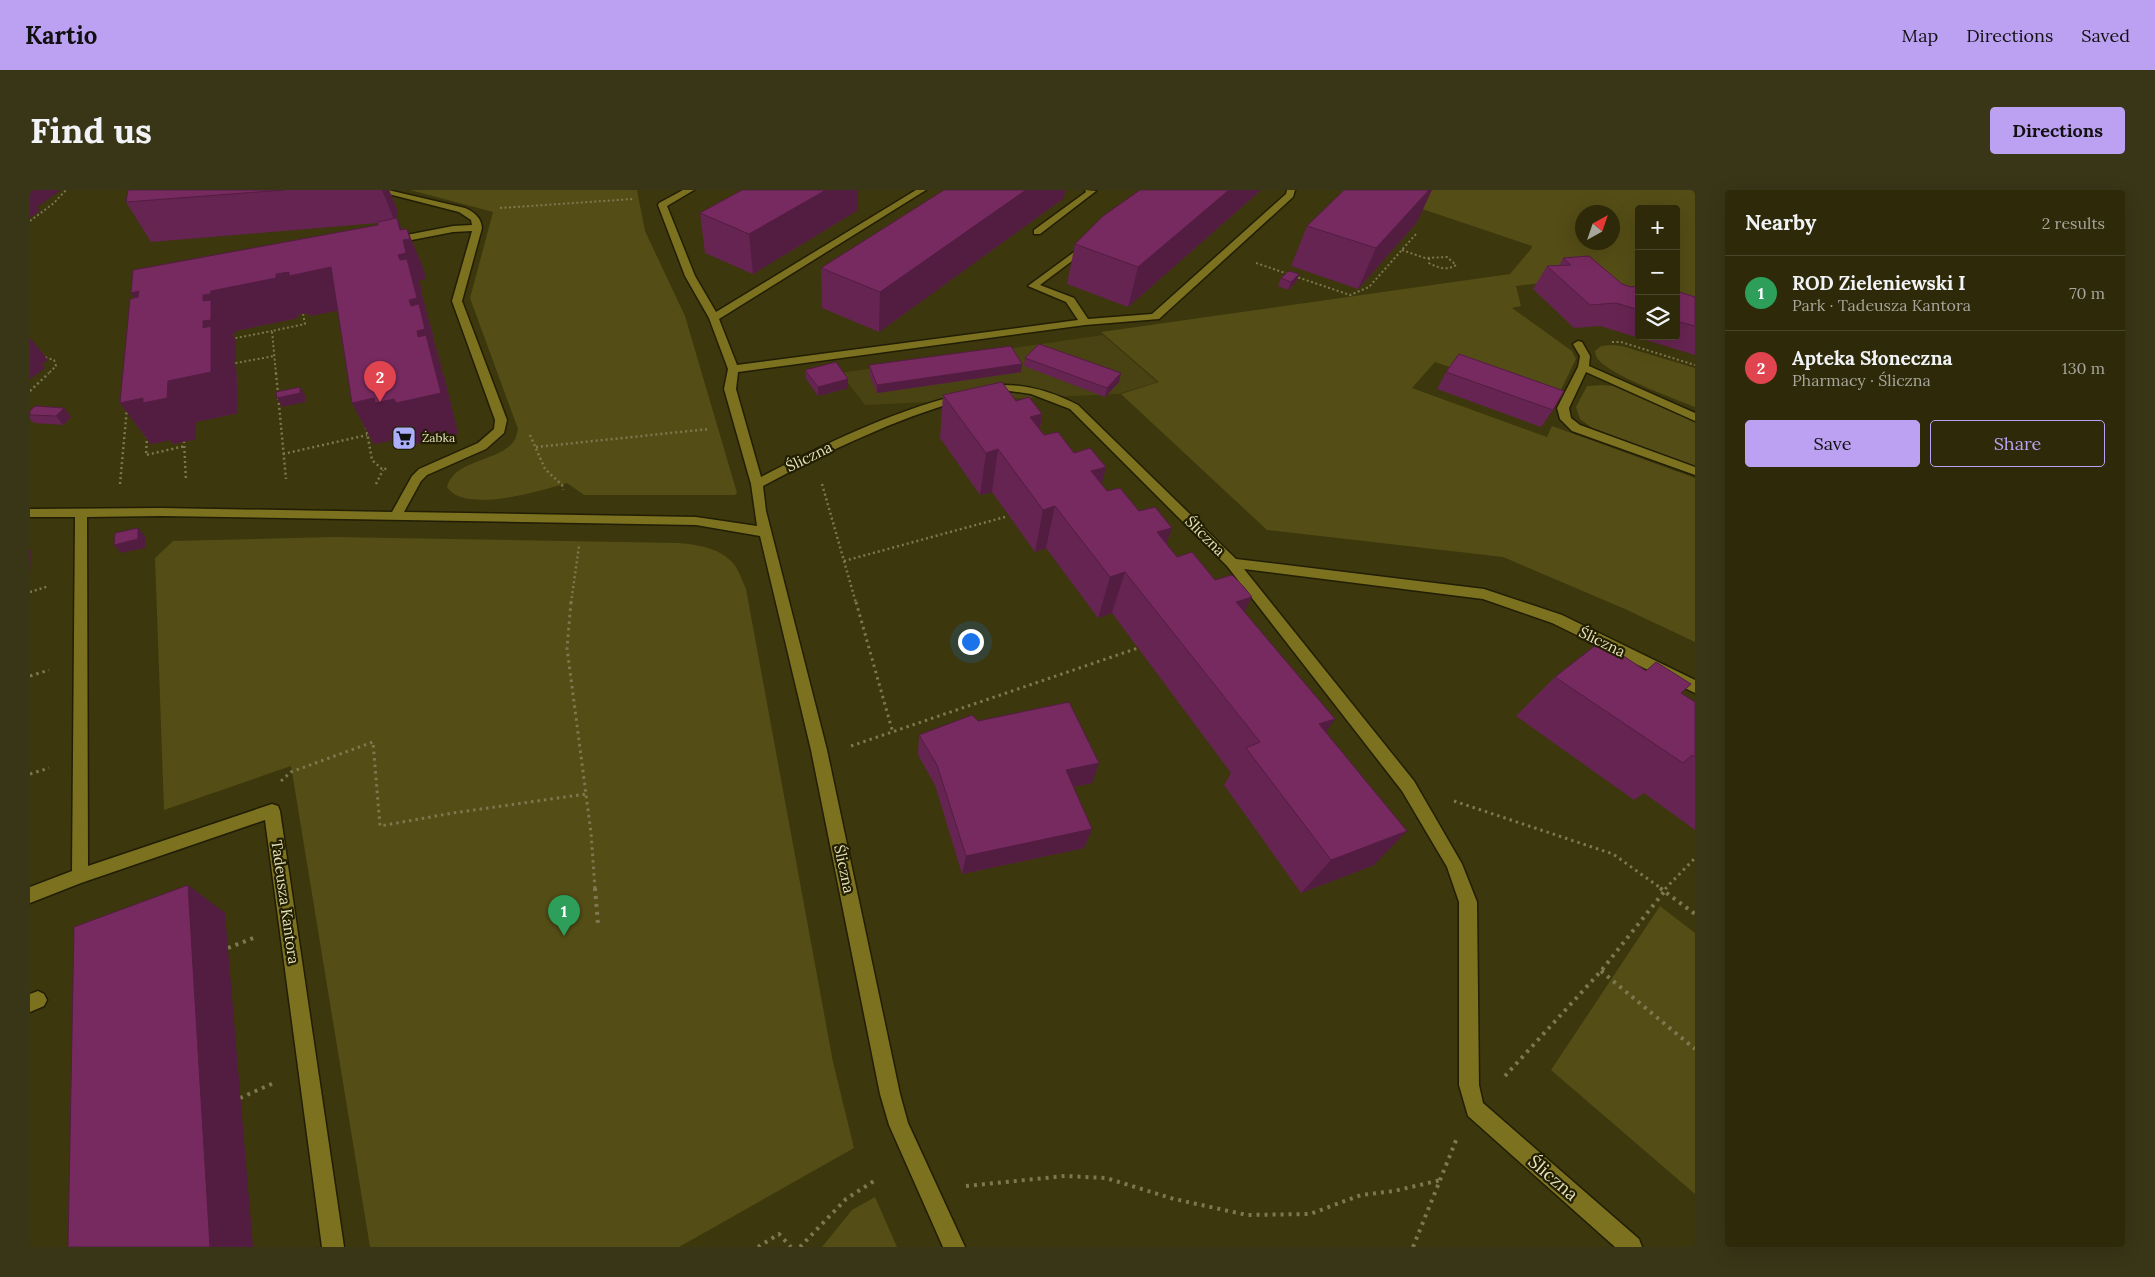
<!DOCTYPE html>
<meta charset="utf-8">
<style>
body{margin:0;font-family:Lora,serif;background:#393517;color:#f1f3f6}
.controls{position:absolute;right:15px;top:15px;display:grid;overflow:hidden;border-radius:5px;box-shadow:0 5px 20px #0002}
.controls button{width:45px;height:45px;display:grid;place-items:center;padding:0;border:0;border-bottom:1px solid #48452a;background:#2d2909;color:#f1f3f6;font:25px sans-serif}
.compass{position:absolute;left:1545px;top:15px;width:45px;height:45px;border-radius:50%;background:#2d2909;box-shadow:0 5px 20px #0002;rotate:40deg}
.you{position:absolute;left:940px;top:451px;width:18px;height:18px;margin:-12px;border:4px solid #fff;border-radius:50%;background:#1a73e8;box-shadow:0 0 0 8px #1a73e833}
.badge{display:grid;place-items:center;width:32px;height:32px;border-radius:50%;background:#bca0f2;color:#fff;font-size:16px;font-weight:700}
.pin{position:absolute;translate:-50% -41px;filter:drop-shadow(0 1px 2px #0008)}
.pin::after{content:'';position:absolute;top:26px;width:18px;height:15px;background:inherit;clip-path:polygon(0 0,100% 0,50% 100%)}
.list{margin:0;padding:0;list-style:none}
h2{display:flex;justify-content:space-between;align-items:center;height:65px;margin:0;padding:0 20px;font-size:21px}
h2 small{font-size:16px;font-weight:400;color:#a7a69c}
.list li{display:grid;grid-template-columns:32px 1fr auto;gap:15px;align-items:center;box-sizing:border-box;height:75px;padding:0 20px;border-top:1px solid #48452a}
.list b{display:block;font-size:19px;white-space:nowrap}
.list p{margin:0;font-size:16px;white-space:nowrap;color:#a7a69c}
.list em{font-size:16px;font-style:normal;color:#a7a69c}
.actions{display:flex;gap:10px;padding:15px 20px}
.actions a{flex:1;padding:11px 0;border:1px solid #bca0f2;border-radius:5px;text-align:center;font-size:18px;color:#bca0f2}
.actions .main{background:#bca0f2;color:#111}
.icon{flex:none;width:28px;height:28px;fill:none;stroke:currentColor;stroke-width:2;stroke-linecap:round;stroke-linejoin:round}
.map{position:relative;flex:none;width:1665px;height:1057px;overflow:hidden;border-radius:5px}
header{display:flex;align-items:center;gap:30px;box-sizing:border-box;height:70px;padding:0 25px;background:#bca0f2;color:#111}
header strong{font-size:24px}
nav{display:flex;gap:28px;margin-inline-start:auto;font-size:18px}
.intro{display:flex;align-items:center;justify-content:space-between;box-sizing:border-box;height:120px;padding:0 30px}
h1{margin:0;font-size:35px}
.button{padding:12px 22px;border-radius:5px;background:#bca0f2;color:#111;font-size:18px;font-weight:700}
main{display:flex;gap:30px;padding:0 30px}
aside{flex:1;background:#2d2909;border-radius:5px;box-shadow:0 5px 20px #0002}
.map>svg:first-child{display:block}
.built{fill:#494212}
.green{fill:#544d16;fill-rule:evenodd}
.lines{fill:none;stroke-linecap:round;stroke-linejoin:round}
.minor-casing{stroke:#211e05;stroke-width:3}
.path-far3{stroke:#7d784f;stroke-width:2;stroke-dasharray:2 2.5;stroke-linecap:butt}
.path-far2{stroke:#7d784f;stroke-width:2.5;stroke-dasharray:2 3;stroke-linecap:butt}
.path-far1{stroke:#7d784f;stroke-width:3;stroke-dasharray:2.5 4;stroke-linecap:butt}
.path{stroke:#7d784f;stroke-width:4;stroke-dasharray:3 5;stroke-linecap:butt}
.minor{fill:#7c711f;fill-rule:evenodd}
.wall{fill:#662452}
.shaded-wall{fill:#531d42}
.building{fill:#772a5f;stroke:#531d42}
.labels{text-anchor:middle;stroke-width:4.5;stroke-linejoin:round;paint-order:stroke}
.far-poi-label{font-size:12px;fill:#e5e1bb;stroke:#221e00;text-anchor:start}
.street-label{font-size:15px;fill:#e5e1bb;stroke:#221e00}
.near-street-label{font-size:18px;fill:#e5e1bb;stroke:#221e00}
</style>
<header>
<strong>Kartio</strong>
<nav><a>Map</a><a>Directions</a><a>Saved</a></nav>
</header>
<div class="intro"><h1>Find us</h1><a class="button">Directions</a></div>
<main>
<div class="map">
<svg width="1665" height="1057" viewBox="0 0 1665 1057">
<rect width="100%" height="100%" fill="#3c370c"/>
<path class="built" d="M1073,145L1127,192L1088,204L835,215L810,183Z"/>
<path class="green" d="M380,0H607L615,41L655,126L707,303L705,305H554L537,293C511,301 434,324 417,297C424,269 469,272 484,251C486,248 487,243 488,239L440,108L463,22Z
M1336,0H1665V135L1646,129V19H1609V118L1521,92L1486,96L1491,116L1482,118L1542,161L1546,169L1528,206L1507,207L1405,172L1382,198L1517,247L1522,236L1665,288V452L1595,419L1473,367L1237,340L1091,204L1129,192L1071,142L1480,84L1501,59L1502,56ZM1552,22H1582V52H1552Z
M1581,155L1592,156L1665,178V217C1645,209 1577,184 1567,168C1566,166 1565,163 1565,161L1571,156Z
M1573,195L1583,196L1665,232V276L1562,238L1550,229L1546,217L1557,196Z
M305,347L649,353C669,355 693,358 706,377C710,384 713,392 716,399L803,872L824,958L649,1057H340L261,576L134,620L125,368L143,351Z
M1630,716L1665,743V1004L1521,880Z
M845,1007L867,1057H792L822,1020Z"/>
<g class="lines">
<g class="minor-casing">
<path id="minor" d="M343,0H358L435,18C444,22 451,27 452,38L432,111L477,230L474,243L456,259L397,285L391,291L374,322L666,327L727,336L721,294L694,199L698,179L679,128L655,86L628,15L629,13L653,0H664L637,16L665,86L686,122L886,0H896L689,129L707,175L1048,130L1036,112L998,96L1055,54L1060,57L1058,59L1010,95L1044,108L1058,129L1122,124L1256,4L1257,0H1265L1263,7L1129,129L1055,135L708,182L706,199L731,287C795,254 858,223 928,205H936L938,207L936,209C864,229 799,261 733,296L736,321L797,560L870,904L878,933L935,1057H913L859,935L850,904L781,560L730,346L666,335L132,326L57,327L58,676L242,614L248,616L250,621L314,1057H292L235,630L51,693L0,713V697L42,681L45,327H0V319L132,318L362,322L382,286L389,279L448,253L464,239L465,230L422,111L442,41L423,42L361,54L356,51L361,48L423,36L442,35L441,30L429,22Z
M1055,0L1066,1L1010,44H1004V40L1056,2Z
M1548,151L1552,152L1560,166L1559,176L1665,223V231L1556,182L1539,218L1541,228L1550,235L1665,277V285L1542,241L1530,229L1527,218L1548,177L1550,166L1543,154Z
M968,195C997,194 1023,202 1048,215L1206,369L1454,399L1532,425L1665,490V503L1522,433L1453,409L1214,379L1384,591L1432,674L1447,712L1449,895L1453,913L1609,1049L1612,1057H1585L1438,926L1429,895V712L1417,677L1372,601L1197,376L1040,219L1001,204L980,201L957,204L951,201L953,199Z
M8,801L14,804L17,810L14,816L0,822V804Z"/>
</g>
<path class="path-far3" d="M470,18L603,9
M0,31L24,13L36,0
M1372,60L1395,68L1417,67L1426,75C1417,81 1408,78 1399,73V68
M1226,73L1258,84
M1264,86L1320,105L1339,97L1386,44
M201,149L242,141
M1582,152H1591L1665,175
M11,166L24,170L26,176L18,184
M201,174L244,166
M246,184L242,141L275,134L273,124"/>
<path class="path-far2" d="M246,183L256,289
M0,201L19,183
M336,237L342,270L353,280L357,278
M500,245L515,279L532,295L533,300
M117,246L116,265L155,256
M154,251L156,291
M506,257L679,239
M253,264L337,245
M90,294L97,218
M346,294L353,280
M792,294L826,413
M814,371L975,327
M0,402L19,396
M541,413L549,356"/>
<path class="path-far1" d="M541,412L537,458L561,643L565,699
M826,412L863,543
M0,486L19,480
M821,556L1108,458
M0,584L19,578
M251,591L261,582L343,552L350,636L423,623L556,604
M1424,611L1583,664L1632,699
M1635,699L1665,668"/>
<path class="path" d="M565,698L568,734
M1630,698L1665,724
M198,758L226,747
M1571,781L1665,859
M1475,886L1571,781L1637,698
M210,908L246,892
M936,996L1035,986L1076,988L1144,1009L1217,1025L1280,1024L1331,1005L1364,1001L1411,990
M728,1057L749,1044L761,1057
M770,1057L816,1009L847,989
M1383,1057L1427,948"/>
<use href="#minor" class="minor"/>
</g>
<path class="wall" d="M98,0H359L368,22L366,28L372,40L377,39L393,78L396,89L389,90L392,103H391L393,109L404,149H403L405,155L412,180H411L414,186L428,244L385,254L383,250L365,254L363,250L344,254L322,213L308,120L280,126L278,123L273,124L267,125L268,128L205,141V144L202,145L206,150V171H203L206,177L208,223L166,232V249L143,254L140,250L121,254L90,213L104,108L101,103L255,52L348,35V33L121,52L96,12Z
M712,0H828V20L723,84L675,63L670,23Z
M1231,0L1098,117L1037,94L1045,54Z
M1034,8L849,142L792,118L791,78Z
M1387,32L1328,99L1261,76L1277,36Z
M1533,68L1592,94L1601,97L1609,96V146H1646V101L1665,107V165L1570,136L1544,138L1503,99L1517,76H1529Z
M1269,84L1266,92L1258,100L1248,96L1251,88Z
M995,168L1089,192L1075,207L994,176Z
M839,175L991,182L847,203L839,184Z
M775,180L818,189V198L788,206L776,189Z
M1416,182L1523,220L1511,237L1407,199Z
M913,205L986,211L1012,224L1010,239L1014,245L1044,263L1076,277L1071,295L1077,301L1109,321L1147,367L1185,390L1214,422L1296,541L1344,675L1271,703L1194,595L1201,583L1082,423L1068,428L1016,358L1005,362L962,302L950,305L910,248Z
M34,218L41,227L33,235L4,233L0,229V225Z
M1616,481L1665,512V640L1614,603L1604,610L1486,526L1525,487Z
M948,531L1062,593L1043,597L1062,639L1054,658L932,684L905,595L888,565L889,545Z"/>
<path class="shaded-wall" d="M0,0H31L7,17L10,21L0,28Z
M352,0H359L368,22L365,32Z
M796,0H828V20L723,84L719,44Z
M996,0H1035L1034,8L849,142L850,102Z
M1199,0H1231L1098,117L1108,77Z
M1399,0H1402L1387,32L1328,99L1346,58Z
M367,28L376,50L377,39L393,78L396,89L389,90L392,103H391L393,109L404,149H403L405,155L412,180H411L414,186L428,244L385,254L383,250L365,254L363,250L344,254L322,213L388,147L368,65L370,40Z
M301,77L321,118L280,126L278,123L273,124L267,125L268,128L205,141V144L202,145L206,150V171H203L206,177L208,223L166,232V249L143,254L140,250L121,254L90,213L138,191L173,138V105L181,101L246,84L259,82Z
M1269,84L1266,92L1258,100L1261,92Z
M109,101L128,144L101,103Z
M0,148L18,170L12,174L15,178L0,189Z
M992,174L991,182L847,203V195Z
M1091,183L1089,192L1075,207L1077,198Z
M818,189V198L788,206V197Z
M270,197L275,205V212L252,217L247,208Z
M34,218L41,227L33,235L26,226Z
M1012,224L1005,266L1000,227Z
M968,259L962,302L950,305L956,263Z
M1076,277L1065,320L1061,281Z
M1025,316L1016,358L1005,362L1013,320Z
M108,338L115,346V358L91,363L84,355Z
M1142,338L1127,380V342Z
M0,359L1,361L0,385Z
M1095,382L1082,423L1068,428L1080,387Z
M1222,407L1201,448L1206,412Z
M1305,529L1278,567L1289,534Z
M1069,573L1062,593L1029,600L1036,580Z
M1062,639L1054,658L932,684L936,666Z
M1377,641L1344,675L1271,703L1301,670Z
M158,695L195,723L223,1057H180Z"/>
<path class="building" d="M98,0H255L96,12Z
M712,0H796L719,44L670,23Z
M914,0H996L850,102L791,78Z
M1110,0H1199L1108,77L1045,54L1073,26Z
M1314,0H1399L1346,58L1277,36Z
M367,28L370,40L377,39L380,49L373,50L376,63L368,65L370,70L377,69L387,108L379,110L381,116L389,114L395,139L387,141L388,147L396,145L411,203L366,213L364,209L345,213L344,208L322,213L301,77L259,86V82L246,84V88L181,101L180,104L173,105V111L181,110V130L173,131V138L181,136V182L138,191L137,208L113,213V208L90,213L100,109L108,107L109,101L101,103L103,80L348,35V32Z
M1559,66L1592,94L1601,97L1609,96V120L1586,113L1560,115L1517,76L1541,75L1533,68Z
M1259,81L1269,84L1261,92L1251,88Z
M1646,101L1665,107V136L1646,131Z
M1009,154L1091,183L1077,198L995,168Z
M981,156L992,174L847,195L839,175Z
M1429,164L1534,201L1523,220L1416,182Z
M806,172L818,189L788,197L775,180Z
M972,192L986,211L999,207L1012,224L1000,227L1014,245L1028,242L1044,263L1060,258L1076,277L1061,281L1077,301L1090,298L1109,321L1125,317L1142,338L1127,342L1147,367L1162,362L1185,390L1202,385L1213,396L1222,407L1206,412L1305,529L1289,534L1377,641L1301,670L1216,558L1230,552L1095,382L1080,387L1025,316L1013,320L968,259L956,263L913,205Z
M270,197V203L247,208L246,202Z
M5,216L34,218L26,226L0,225V221Z
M108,338V349L84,355L85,343Z
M1571,451L1616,481L1626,472L1661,494L1651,503L1665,512V567L1662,565L1653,573L1525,487Z
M1039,512L1069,573L1036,580L1062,639L936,666L907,575L889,545L942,525L948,531Z
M158,695L180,1057H38L44,737Z"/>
<defs>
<g id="supermarket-square" transform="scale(1.25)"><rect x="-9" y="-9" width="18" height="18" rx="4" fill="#acaffb" stroke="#221e00"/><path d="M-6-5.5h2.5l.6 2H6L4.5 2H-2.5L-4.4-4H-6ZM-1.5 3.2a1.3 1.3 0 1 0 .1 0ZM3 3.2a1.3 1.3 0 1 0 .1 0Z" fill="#111"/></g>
</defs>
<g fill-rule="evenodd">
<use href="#supermarket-square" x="374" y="248"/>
</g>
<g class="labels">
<g class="far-poi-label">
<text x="392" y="252">Żabka</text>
</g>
<g class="street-label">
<text transform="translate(779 267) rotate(-26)" y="5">Śliczna</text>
<text transform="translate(1175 346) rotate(45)" y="5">Śliczna</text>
<text transform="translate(1572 452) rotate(26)" y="5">Śliczna</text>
<text transform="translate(814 679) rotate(78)" y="5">Śliczna</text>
<text transform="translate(255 712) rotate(82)" y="5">Tadeusza Kantora</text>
</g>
<g class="near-street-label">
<text transform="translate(1523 988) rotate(41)" y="6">Śliczna</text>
</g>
</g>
</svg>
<div class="controls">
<button>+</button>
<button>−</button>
<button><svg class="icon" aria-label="layers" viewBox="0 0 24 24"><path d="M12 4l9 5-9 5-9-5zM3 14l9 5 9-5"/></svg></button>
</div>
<svg class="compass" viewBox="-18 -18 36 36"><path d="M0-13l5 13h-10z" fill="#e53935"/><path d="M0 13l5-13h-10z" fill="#a7a69c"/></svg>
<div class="you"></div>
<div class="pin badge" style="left:534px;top:746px;background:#2e9e5b">1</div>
<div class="pin badge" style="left:350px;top:212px;background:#e0444e">2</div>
</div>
<aside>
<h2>Nearby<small>2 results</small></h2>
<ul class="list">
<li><span class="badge" style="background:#2e9e5b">1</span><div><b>ROD Zieleniewski I</b><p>Park · Tadeusza Kantora</p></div><em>70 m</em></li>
<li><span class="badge" style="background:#e0444e">2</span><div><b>Apteka Słoneczna</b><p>Pharmacy · Śliczna</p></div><em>130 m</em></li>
</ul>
<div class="actions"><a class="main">Save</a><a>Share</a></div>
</aside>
</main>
